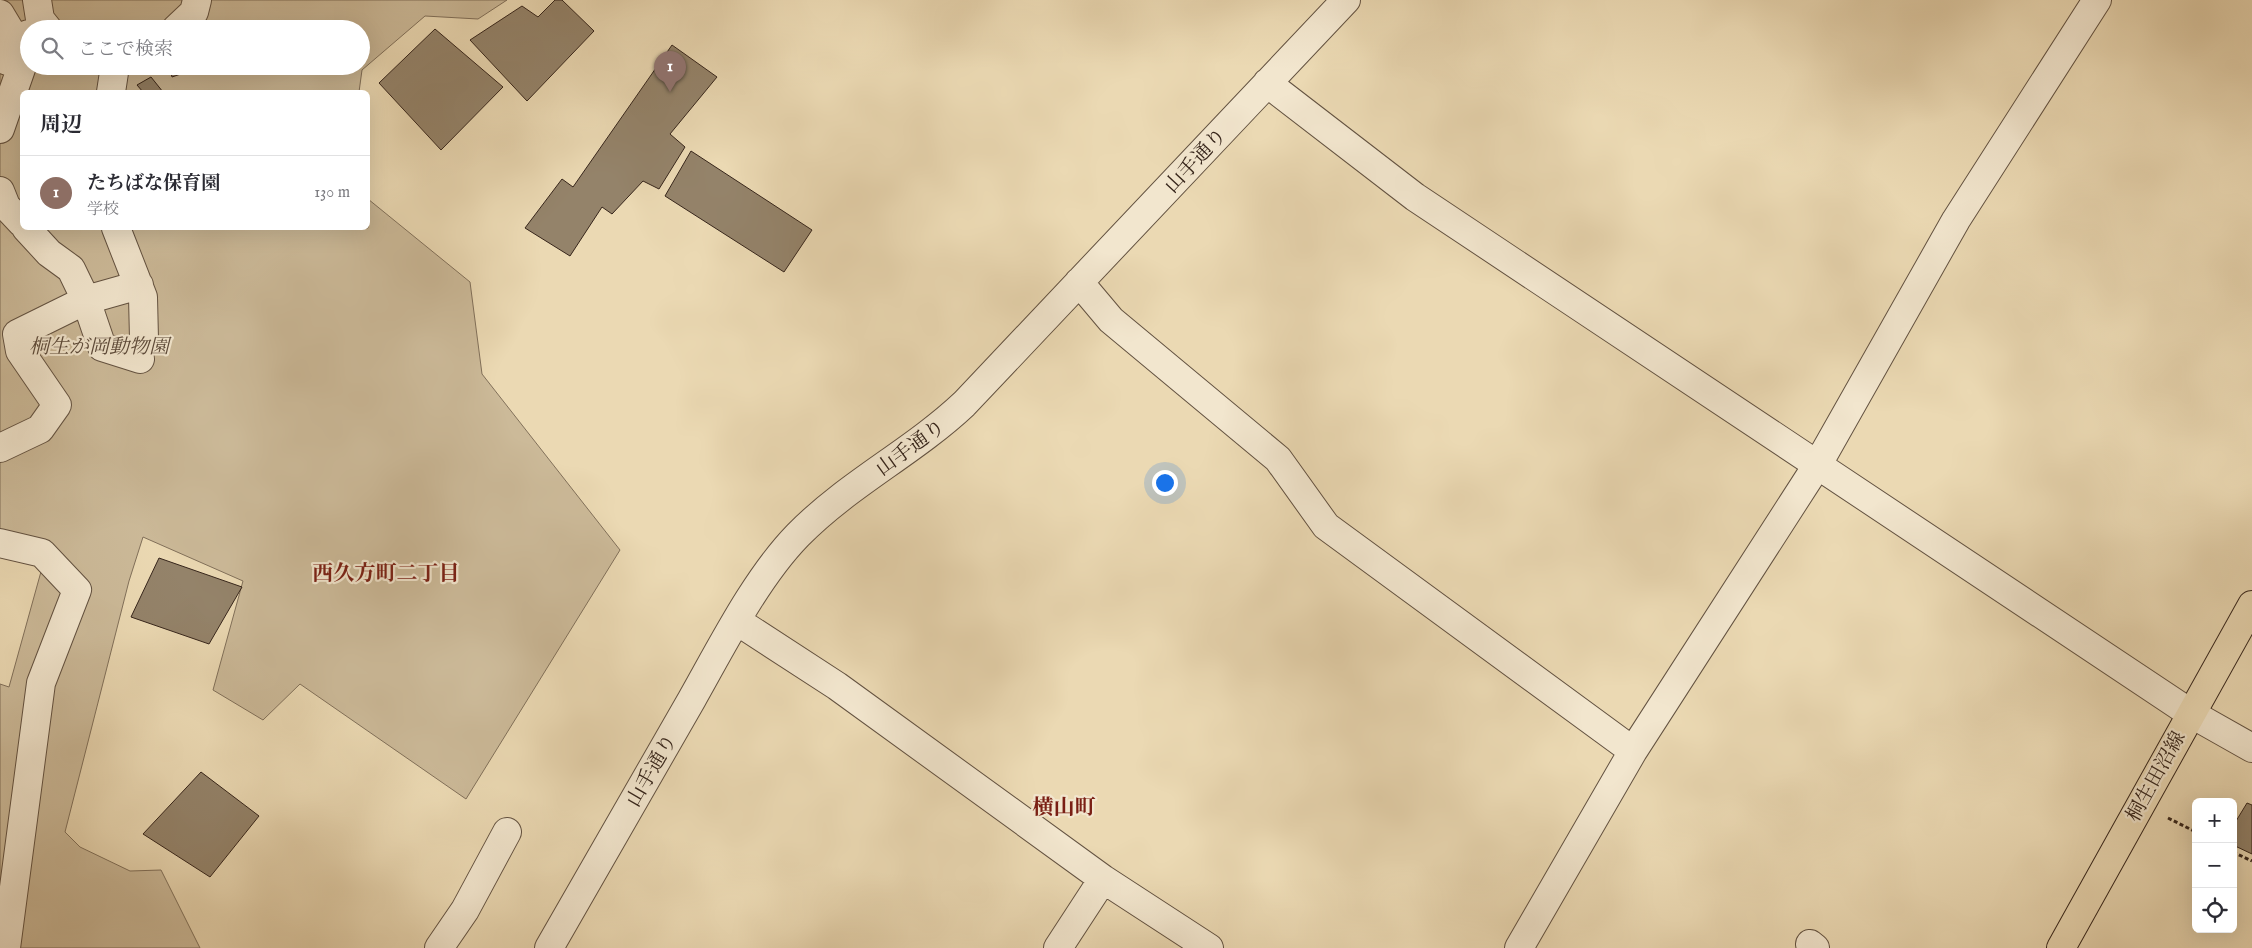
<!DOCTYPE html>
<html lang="ja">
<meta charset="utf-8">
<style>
body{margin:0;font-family:"IM FELL English","Noto Serif JP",serif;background:#f7f7f7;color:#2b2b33}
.controls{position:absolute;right:15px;bottom:15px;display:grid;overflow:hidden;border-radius:8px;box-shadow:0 5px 20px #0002}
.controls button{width:45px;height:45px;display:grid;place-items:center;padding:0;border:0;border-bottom:1px solid #e1e1e2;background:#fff;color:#2b2b33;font:25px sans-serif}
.you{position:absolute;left:1164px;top:482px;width:18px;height:18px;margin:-12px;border:4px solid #fff;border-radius:50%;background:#1a73e8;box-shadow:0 0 0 8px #1a73e833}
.badge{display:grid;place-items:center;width:32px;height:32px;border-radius:50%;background:#8f2418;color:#fff;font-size:16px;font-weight:700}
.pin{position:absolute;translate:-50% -41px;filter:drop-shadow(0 1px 2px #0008)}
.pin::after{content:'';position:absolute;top:26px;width:18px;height:15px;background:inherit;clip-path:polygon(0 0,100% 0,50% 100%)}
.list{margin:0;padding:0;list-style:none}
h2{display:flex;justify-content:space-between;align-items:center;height:65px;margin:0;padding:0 20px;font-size:21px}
h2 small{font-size:16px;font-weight:400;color:#7c7c81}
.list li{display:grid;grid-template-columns:32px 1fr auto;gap:15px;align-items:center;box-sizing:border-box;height:75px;padding:0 20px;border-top:1px solid #e1e1e2}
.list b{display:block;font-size:19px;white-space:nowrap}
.list p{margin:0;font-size:16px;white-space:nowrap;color:#7c7c81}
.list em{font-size:16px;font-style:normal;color:#7c7c81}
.icon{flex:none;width:28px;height:28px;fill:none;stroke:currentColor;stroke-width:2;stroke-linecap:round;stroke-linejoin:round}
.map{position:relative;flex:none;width:2252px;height:948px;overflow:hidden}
.search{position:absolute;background:#fff;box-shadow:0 5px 20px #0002;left:20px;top:20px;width:350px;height:55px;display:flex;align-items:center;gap:12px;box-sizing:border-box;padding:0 18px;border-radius:28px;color:#7c7c81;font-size:19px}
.panel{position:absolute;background:#fff;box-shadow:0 5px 20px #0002;left:20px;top:90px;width:350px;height:140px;border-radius:8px}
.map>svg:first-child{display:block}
.green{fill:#ccba99;stroke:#81705a;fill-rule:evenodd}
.building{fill:#94836a;stroke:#36251b}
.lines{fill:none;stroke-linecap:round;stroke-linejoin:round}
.minor-casing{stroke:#635241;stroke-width:30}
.major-casing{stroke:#36251b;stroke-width:30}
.path{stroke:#36251b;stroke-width:3;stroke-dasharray:4 2.5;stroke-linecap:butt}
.minor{stroke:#f2e6ce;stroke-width:28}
.major{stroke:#ebd9b3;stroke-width:28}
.labels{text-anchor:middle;stroke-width:4.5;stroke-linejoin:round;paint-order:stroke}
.street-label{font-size:20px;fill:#36251b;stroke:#f2e6ce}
.park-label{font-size:20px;font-style:italic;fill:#5c4a3a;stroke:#f2e6ce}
.neighbourhood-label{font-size:21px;font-weight:bold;fill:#7a1f14;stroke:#f2e6ce}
</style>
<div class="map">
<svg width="2252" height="948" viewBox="0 0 2252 948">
<rect width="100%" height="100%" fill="#ebd9b3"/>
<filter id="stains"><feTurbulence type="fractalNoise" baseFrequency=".004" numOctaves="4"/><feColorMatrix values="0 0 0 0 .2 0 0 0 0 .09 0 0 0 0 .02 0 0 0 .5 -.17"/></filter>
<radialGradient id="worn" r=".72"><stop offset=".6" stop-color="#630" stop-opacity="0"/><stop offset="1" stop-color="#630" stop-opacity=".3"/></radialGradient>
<path class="green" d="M0,0H507L478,19L425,16L362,70L359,92H22V228H368V199L470,282L482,374L620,550L466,799L300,684L263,720L213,690L243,581L143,537L129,581L65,832L80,847L130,871L161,870L200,948H0V684L9,687L42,568L0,554ZM29,29H361V66H29Z"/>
<path class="building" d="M555,0H562L594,31L527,101L470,40L522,6L538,17Z
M435,29L503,87L441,150L379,83Z
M672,45L717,77L670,134L685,147L659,189L643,181L612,214L602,207L570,256L525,228L562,179L573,187Z
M169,66H194L195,69L172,77Z
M151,77L163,92H143L137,85Z
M691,151L812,230L784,272L665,196Z
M159,558L242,587L209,644L131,617Z
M201,772L259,816L210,877L143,834Z
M2247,803L2252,805V854L2233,845V826Z"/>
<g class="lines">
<g class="minor-casing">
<path id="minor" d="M37,0L40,19L48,29
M0,14L15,39L29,34
M176,29L194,12L197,0
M1267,83L1415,197L2190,713L2252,748
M111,92L115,66
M0,129L22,66L5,60L15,39
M0,191L6,206L22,223
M26,228L49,253L71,269L86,300L102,347L140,359
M116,228L143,297L144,339
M1079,282L1111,320L1278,459L1326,526L1633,751
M0,448L40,429L57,405L20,351L17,334L86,300L139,285
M0,543L42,553L77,590L41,683L6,948
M737,621L837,686L1103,879L1209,948
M1810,944L1815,948
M439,948L465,910L507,832
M549,948C596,865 644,782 692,699C722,646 756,578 798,535C848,484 913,452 964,404L1346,0
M1058,948L1103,879
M1519,948L1633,751L1818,464L1956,220L2097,0"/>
</g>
<g class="major-casing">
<path id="major" d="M2061,948L2252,605"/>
</g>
<path class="path" d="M2168,818L2196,832
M2233,852L2252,861"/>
<use href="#minor" class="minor"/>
<use href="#major" class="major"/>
</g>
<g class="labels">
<g class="street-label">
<text transform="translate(1195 160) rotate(-47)" y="7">山手通り</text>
<text transform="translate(910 447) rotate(-36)" y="7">山手通り</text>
<text transform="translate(651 770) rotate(-60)" y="7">山手通り</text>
<text transform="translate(2155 776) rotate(-61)" y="7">桐生田沼線</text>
</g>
<g class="park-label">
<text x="99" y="353">桐生が岡動物園</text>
</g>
<g class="neighbourhood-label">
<text x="386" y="580">西久方町二丁目</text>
<text x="1064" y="814">横山町</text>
</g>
</g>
<rect width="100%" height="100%" filter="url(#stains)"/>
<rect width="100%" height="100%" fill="url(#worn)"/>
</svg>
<div class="controls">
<button>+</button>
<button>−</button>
<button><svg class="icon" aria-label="locate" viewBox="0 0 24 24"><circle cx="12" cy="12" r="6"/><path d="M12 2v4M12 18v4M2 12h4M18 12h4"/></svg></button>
</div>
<div class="you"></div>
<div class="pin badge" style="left:670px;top:92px;background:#8d6e63">1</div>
<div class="search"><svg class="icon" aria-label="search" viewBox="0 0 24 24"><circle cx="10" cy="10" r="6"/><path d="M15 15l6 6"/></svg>ここで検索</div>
<section class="panel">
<h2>周辺<small></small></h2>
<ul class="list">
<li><span class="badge" style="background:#8d6e63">1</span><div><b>たちばな保育園</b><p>学校</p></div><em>130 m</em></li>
</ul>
</section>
</div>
